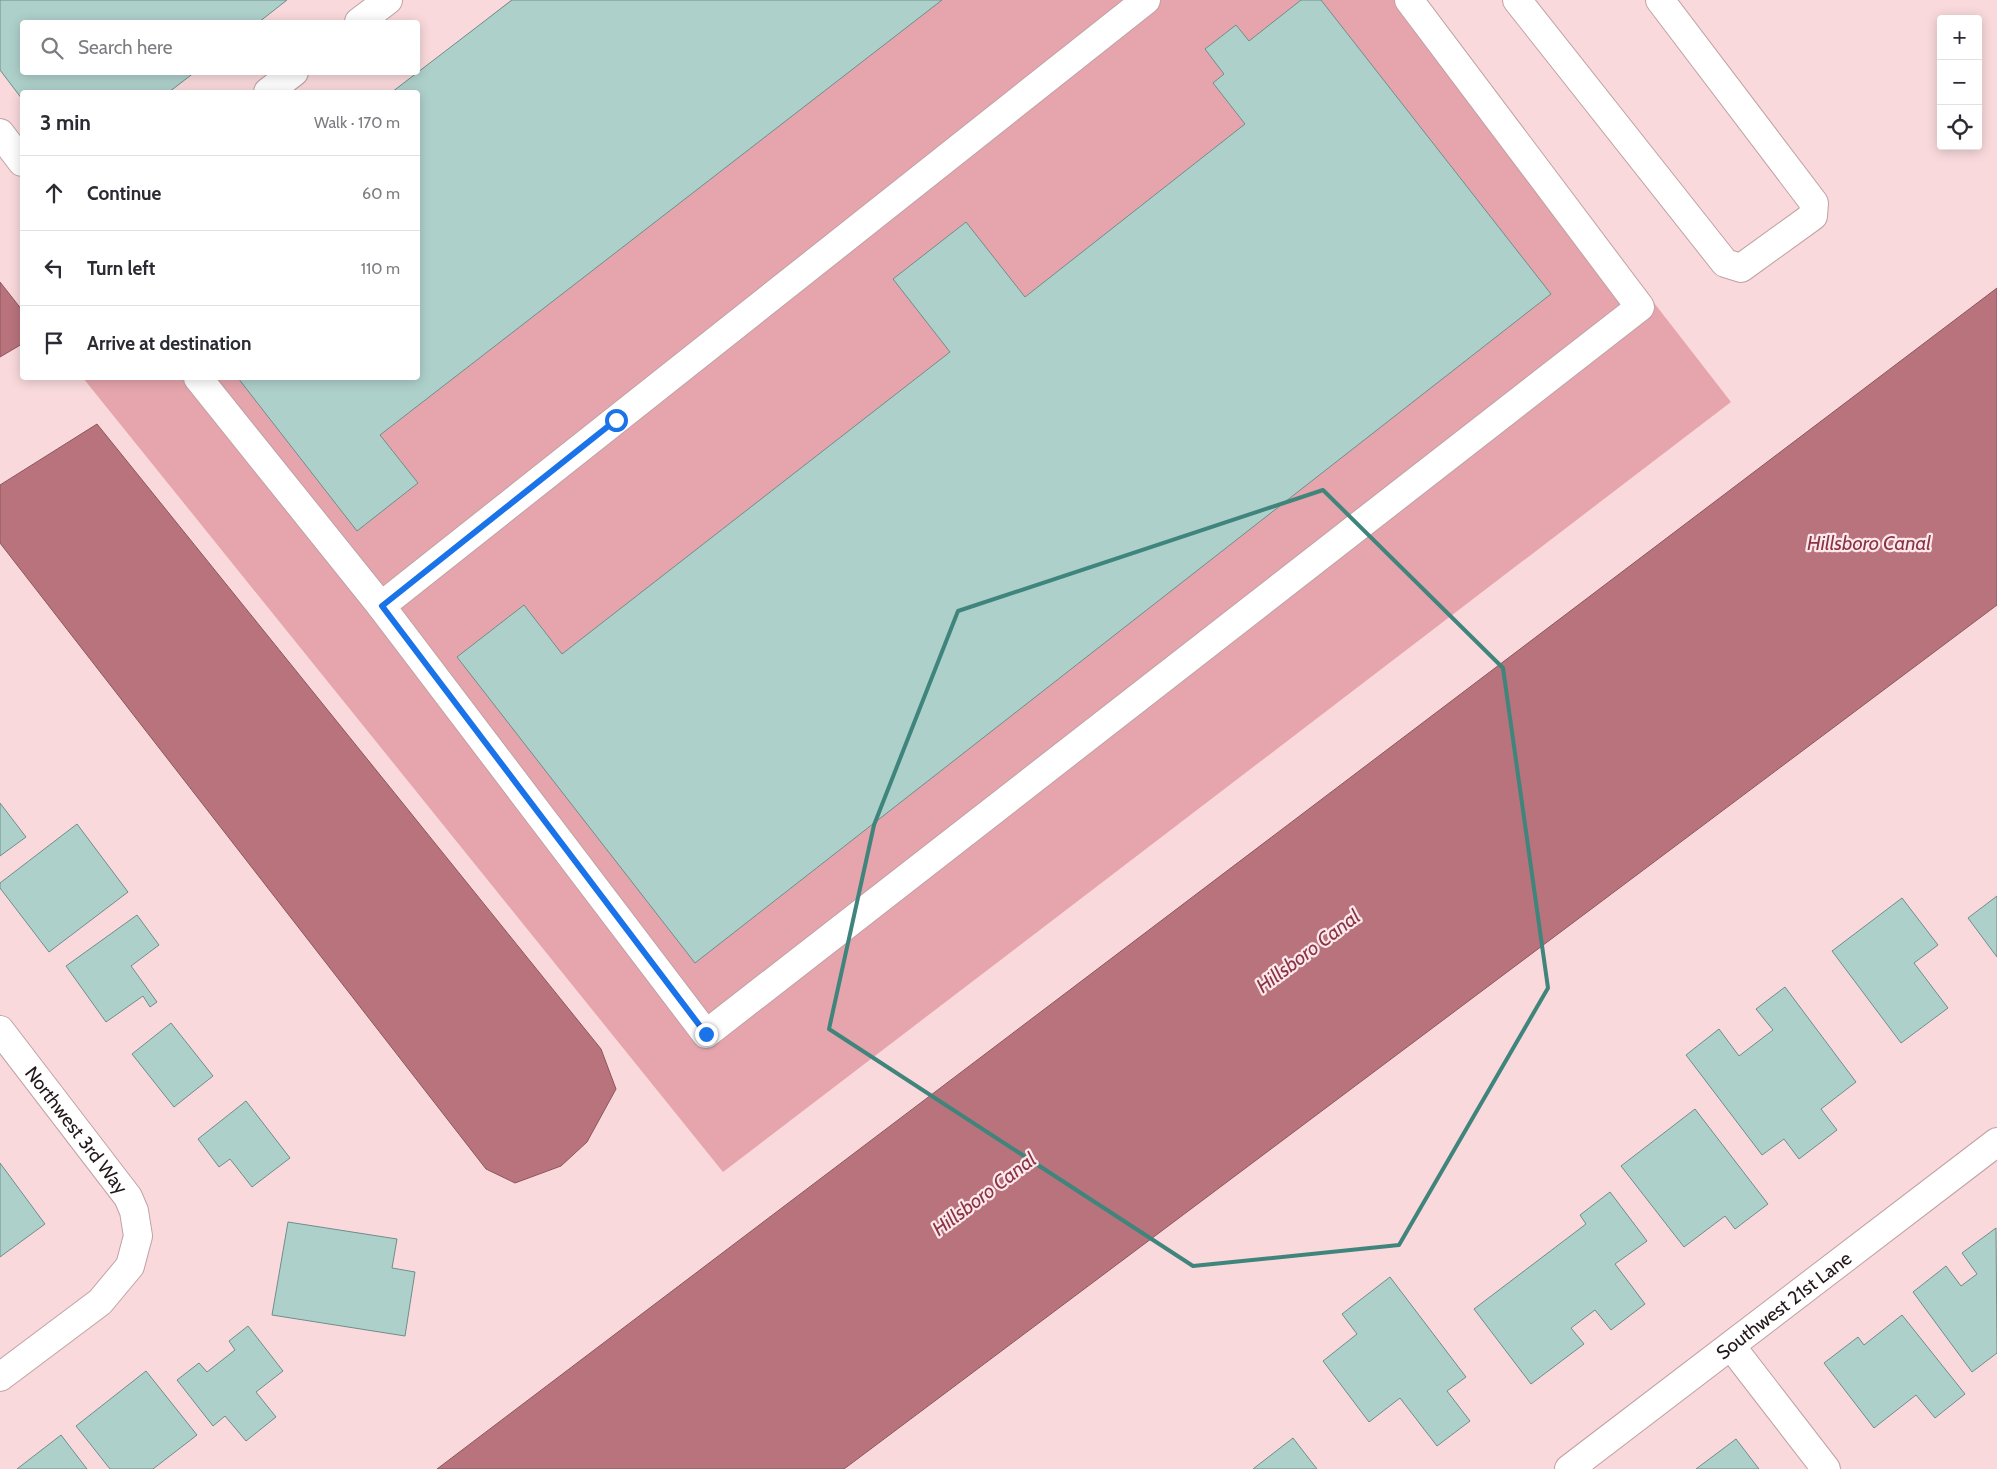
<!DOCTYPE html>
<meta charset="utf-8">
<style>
body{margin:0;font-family:Cabin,sans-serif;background:#f7f7f7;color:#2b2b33}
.controls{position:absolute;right:15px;top:15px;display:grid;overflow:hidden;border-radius:5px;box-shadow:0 2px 12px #0003}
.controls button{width:45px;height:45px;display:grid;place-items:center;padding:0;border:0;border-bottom:1px solid #e1e1e2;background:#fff;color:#2b2b33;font:25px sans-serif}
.stop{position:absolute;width:15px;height:15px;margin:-11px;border:4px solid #1a73e8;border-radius:50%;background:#fff}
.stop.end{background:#1a73e8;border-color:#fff;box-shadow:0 1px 5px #0008}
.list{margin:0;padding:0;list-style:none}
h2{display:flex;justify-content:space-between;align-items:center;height:65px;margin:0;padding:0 20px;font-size:21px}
h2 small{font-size:16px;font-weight:400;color:#7c7c81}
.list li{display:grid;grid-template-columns:32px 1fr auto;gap:15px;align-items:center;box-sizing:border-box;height:75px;padding:0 20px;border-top:1px solid #e1e1e2}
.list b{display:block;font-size:19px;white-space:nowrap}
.list em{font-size:16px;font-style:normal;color:#7c7c81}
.icon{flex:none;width:28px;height:28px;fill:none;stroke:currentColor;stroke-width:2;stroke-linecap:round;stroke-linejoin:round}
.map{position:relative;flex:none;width:1997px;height:1469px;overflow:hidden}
.search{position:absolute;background:#fff;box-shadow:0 2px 12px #0003;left:20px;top:20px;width:400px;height:55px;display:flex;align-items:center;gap:12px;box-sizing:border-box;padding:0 18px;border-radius:5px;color:#7c7c81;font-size:19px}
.panel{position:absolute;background:#fff;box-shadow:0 2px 12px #0003;left:20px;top:90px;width:400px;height:290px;border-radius:5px}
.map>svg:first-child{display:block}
.green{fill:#e6a5ad}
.water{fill:#b9737d;stroke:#8c575f}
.building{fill:#aed0cb;stroke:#6e8e89}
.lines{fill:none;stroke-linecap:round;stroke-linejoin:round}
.minor-casing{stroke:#c0a1a4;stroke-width:30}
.minor{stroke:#fff;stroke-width:28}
.route{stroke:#1a73e8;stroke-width:6}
.marked{fill:none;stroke:#3f857c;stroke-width:4;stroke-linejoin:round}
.labels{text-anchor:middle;stroke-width:4.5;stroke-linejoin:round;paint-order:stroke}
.street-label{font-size:19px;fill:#221719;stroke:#fde9eb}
.water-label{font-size:20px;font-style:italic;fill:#8a3345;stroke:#fde9eb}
</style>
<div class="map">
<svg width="1997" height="1469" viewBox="0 0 1997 1469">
<rect width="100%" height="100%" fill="#f9d9dc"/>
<path class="green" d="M511,0H1419L1731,402L723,1172L83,378H418V92H395Z"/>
<path class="water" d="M0,282L22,310V344L0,357Z
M1997,288V605L844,1469H437Z
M97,424L601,1049L616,1089L587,1142L561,1166L515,1183L486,1169L0,543V485Z"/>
<path class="building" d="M0,0H287L259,22H22V72H195L169,92H22V99L0,70Z
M512,0H942L380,435L418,483L357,531L238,378H418V92H392Z
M1301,0H1321L1551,294L695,963L457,657L524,605L562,654L950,352L893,279L966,222L1025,297L1245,124L1213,83L1224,74L1205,49L1236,25L1249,41Z
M0,803L26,837L0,856Z
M77,824L128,892L49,952L0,888V883Z
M1997,896V957L1968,918Z
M1902,898L1938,945L1914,963L1948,1008L1901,1043L1832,951Z
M137,915L159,945L131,966L157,1002L150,1007L143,996L106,1022L66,966Z
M1785,987L1856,1082L1821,1109L1837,1130L1799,1159L1784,1139L1762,1155L1686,1055L1719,1029L1739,1056L1773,1030L1756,1009Z
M171,1023L213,1076L174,1107L132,1054Z
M246,1101L290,1158L252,1187L230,1159L219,1167L198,1139Z
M1695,1109L1768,1204L1735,1229L1725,1216L1684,1247L1621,1166Z
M0,1163L45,1224L0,1257Z
M1610,1192L1647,1241L1615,1264L1645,1304L1611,1330L1595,1310L1571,1328L1584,1344L1531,1384L1474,1309L1586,1224L1580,1215Z
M288,1222L397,1239L392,1268L415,1272L405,1336L272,1315Z
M1996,1228L1997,1353L1972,1372L1913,1292L1946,1266L1961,1286L1977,1274L1962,1253Z
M1390,1277L1466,1377L1447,1391L1470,1421L1437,1446L1400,1398L1369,1422L1323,1361L1357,1334L1342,1314Z
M1902,1315L1965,1394L1935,1418L1916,1395L1874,1428L1824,1363L1858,1337L1864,1345Z
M248,1326L283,1371L256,1392L276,1417L246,1441L225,1416L213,1426L177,1380L199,1363L207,1372L235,1350L229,1341Z
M146,1371L197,1435L153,1469H110L76,1426Z
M61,1435L87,1469H17Z
M1293,1438L1317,1469H1253Z
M1736,1439L1759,1469H1696Z"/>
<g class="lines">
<g class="minor-casing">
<g id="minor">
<path d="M1517,0L1725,263L1741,268L1813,216L1814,203L1660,0"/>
<path d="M359,22L388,0"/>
<path d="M268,92L294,72"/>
<path d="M0,133L22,162"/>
<path d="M198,378L381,606L1146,0"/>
<path d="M381,606L706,1034L1640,307L1409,0"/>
<path id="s1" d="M0,1030L128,1197L134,1211L138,1236L130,1266L100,1302L0,1377"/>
<path d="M1731,1346L1826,1469"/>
<path id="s2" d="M1569,1469L1997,1142"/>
</g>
</g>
<use href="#minor" class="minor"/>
</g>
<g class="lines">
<path class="route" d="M616,420L382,606L706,1034"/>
</g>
<path class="marked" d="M1323,490L1503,668L1548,988L1399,1245L1193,1266L829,1029L874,825L958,611Z"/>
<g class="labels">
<g class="street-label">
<text dy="7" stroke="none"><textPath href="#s1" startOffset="126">Northwest 3rd Way</textPath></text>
<text dy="7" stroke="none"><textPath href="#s2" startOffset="270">Southwest 21st Lane</textPath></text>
</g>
<g class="water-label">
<text x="1869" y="550">Hillsboro Canal</text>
<text transform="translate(1308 951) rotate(-37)" y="7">Hillsboro Canal</text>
<text transform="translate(984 1194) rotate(-37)" y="7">Hillsboro Canal</text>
</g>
</g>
</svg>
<div class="controls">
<button>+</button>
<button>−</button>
<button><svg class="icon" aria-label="locate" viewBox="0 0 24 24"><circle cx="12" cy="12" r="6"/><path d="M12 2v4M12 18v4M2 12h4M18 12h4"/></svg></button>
</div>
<div class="stop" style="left:616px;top:420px"></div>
<div class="stop end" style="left:706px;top:1034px"></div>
<div class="search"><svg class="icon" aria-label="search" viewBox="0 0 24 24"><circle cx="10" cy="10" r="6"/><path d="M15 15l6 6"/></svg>Search here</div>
<section class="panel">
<h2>3 min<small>Walk · 170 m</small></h2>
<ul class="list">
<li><svg class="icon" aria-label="ahead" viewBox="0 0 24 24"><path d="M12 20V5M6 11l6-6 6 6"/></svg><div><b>Continue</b></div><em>60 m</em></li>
<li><svg class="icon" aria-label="left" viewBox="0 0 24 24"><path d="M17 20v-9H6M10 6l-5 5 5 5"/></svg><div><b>Turn left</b></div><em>110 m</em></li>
<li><svg class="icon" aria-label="arrive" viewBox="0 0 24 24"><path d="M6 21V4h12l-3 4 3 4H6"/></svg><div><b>Arrive at destination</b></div></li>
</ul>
</section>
</div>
